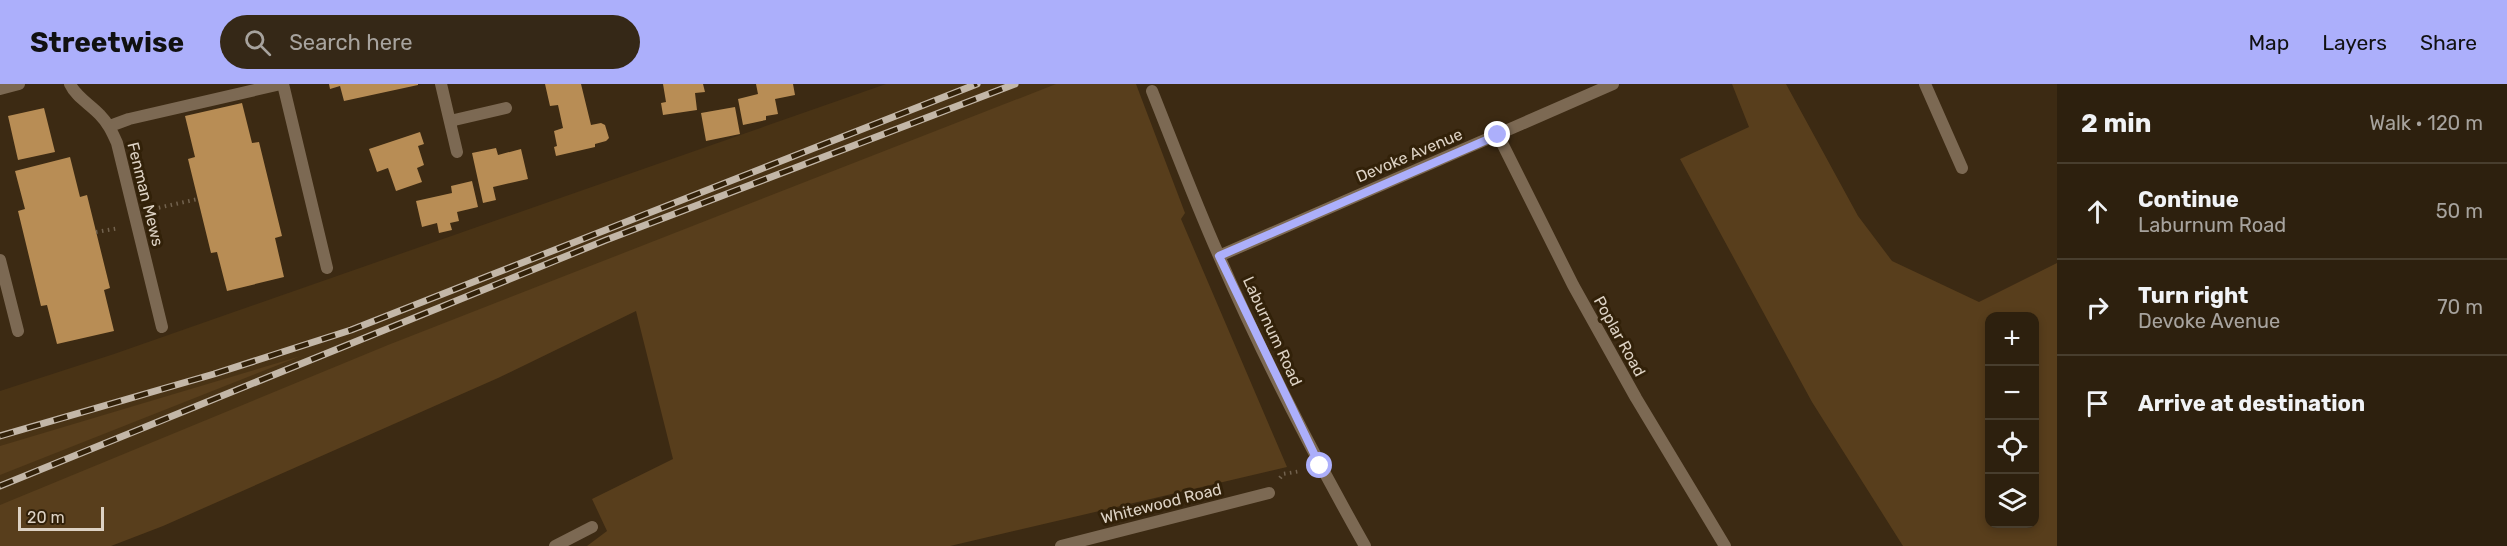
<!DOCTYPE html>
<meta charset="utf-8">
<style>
body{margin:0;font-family:Rubik,sans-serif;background:#352817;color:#f1f3f6}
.controls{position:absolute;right:18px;bottom:18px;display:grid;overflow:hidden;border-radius:12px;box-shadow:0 3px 9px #0003}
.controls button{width:54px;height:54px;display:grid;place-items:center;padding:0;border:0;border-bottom:2px solid #483e2e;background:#2d200e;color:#f1f3f6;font:30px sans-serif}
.scale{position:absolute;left:18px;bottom:15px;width:86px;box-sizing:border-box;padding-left:6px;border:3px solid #ddd2c4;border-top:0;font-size:16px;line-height:21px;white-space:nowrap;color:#ddd2c4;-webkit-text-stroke:4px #322109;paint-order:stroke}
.stop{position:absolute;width:18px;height:18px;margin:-14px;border:4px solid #acaffb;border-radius:50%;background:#fff}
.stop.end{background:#acaffb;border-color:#fff;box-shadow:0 2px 6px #0008}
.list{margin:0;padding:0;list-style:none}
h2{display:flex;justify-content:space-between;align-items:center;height:78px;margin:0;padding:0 24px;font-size:26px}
h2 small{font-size:20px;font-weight:400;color:#a7a39e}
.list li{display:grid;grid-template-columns:39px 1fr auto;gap:18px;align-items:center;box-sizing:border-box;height:96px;padding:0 24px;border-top:2px solid #483e2e}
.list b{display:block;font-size:22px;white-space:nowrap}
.list p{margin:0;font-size:20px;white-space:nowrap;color:#a7a39e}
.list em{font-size:20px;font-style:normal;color:#a7a39e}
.icon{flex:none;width:33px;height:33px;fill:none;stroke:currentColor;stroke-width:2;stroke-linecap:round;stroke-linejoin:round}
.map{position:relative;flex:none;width:2057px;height:462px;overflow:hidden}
header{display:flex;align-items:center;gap:36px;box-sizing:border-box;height:84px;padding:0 30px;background:#acaffb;color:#111}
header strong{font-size:28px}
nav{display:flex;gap:33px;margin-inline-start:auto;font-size:21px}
.search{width:420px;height:54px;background:#352817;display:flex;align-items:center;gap:15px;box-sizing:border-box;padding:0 21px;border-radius:33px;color:#a7a39e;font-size:22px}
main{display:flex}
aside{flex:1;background:#2d200e}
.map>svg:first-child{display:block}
.built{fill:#493315}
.green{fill:#583e1c;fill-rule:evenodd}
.building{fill:#b88d55}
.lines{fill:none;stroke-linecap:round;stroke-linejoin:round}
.path{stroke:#72624e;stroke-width:4;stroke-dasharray:1.5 4.5;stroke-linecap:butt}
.service{stroke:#7c6953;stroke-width:12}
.minor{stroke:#7c6953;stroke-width:12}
.rail-casing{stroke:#c3b7a8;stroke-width:7}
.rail{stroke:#322109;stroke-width:4.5;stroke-dasharray:14;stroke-linecap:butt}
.route{stroke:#acaffb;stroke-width:8}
.labels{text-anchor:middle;stroke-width:6;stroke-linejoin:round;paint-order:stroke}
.street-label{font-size:16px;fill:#ddd2c4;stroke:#322109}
</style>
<header>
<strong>Streetwise</strong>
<div class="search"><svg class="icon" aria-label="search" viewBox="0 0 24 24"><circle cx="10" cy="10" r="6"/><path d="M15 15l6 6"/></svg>Search here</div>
<nav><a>Map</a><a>Layers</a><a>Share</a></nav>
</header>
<main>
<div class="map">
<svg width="2057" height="462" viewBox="0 0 2057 462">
<rect width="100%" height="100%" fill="#3c2a13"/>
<path class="built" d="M886,0H1116L0,439V307L114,270Z"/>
<path class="green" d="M1056,0H1136L1185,129L1181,135L1287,383L950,462H587L607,447L592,415L673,375L636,227L498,294L163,442L111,462H0V421L388,261Z
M1732,0H1786L1858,132L1892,177L1979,218L2057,179V462H1903L1812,318L1680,75L1749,43ZM1990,232H2034V440H1990Z
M301,272L0,391V362Z"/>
<path class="building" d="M329,0H418V1L344,17L340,2L330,5Z
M545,0H581L591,41L601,39L605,41L609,54L606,57L595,60V63L556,72L554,63L557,62L554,47L563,44L558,21L550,22Z
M663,0H703L705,8L695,9L697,26L663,31L661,19L666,18Z
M756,0H793L795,11L775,15L778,30L766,32V36L743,41L738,15L758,10Z
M242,19L252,59L259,58L282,152L275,154L284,193L227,207L217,168L211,169L188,75L195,73L185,32Z
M735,23L740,50L706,57L701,29Z
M44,24L55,68L18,76L8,32Z
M420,48L424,60L418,62L424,81L417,84L422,98L396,107L388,84L377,88L369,65Z
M496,64L498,71L521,65L528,95L493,103L496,116L483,119L472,69Z
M70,73L80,113L87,111L110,204L104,206L114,247L57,260L47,221L41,222L18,127L25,125L15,87Z
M472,97L478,123L457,128L459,137L450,139L452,146L439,149L437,139L422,143L416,117L452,109L451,102Z"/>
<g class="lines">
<path class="path" d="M153,125L198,115
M96,148L119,144
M1280,394L1283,390L1301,387"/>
<path class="service" d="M70,0C76,13 90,20 100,31C108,39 112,48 117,59L162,243
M283,0L327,184
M110,42L129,35L281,0
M1061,462L1269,409"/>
<path class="minor" d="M441,0L457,68
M1925,0L1962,84
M0,5L19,0
M1152,7C1174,62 1195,118 1219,172C1262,271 1312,368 1365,462
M450,37L506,24
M1498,51L1573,201L1636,314L1725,462
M1219,172L1613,0
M0,176L18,247
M555,462L592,443"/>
<g class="rail-casing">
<path id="rail" d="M0,352L214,290L351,246L977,0
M0,402L606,156L1015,0"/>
</g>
<use href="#rail" class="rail"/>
</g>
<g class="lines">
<path class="route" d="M1320,382L1219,172L1498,51"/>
</g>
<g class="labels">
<g class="street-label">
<text transform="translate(1409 71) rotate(-23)" y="6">Devoke Avenue</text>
<text transform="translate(146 110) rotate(76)" y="6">Fenman Mews</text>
<text transform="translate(1273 247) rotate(65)" y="6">Laburnum Road</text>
<text transform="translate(1620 252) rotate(61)" y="6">Poplar Road</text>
<text transform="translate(1161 419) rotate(-14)" y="6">Whitewood Road</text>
</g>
</g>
</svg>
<div class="controls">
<button>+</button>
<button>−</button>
<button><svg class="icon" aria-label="locate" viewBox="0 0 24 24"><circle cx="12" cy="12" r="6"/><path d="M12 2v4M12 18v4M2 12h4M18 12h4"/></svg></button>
<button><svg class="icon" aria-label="layers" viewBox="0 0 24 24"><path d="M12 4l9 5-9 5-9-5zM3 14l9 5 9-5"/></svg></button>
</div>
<div class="scale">20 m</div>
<div class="stop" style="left:1320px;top:382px"></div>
<div class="stop end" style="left:1498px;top:51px"></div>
</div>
<aside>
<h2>2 min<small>Walk · 120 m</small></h2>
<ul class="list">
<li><svg class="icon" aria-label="ahead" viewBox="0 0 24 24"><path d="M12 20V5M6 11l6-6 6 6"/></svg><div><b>Continue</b><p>Laburnum Road</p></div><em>50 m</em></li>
<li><svg class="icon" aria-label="right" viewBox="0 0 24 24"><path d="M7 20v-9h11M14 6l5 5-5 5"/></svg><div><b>Turn right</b><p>Devoke Avenue</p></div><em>70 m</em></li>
<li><svg class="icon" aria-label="arrive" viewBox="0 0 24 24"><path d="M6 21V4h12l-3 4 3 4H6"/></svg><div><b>Arrive at destination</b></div></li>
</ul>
</aside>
</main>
